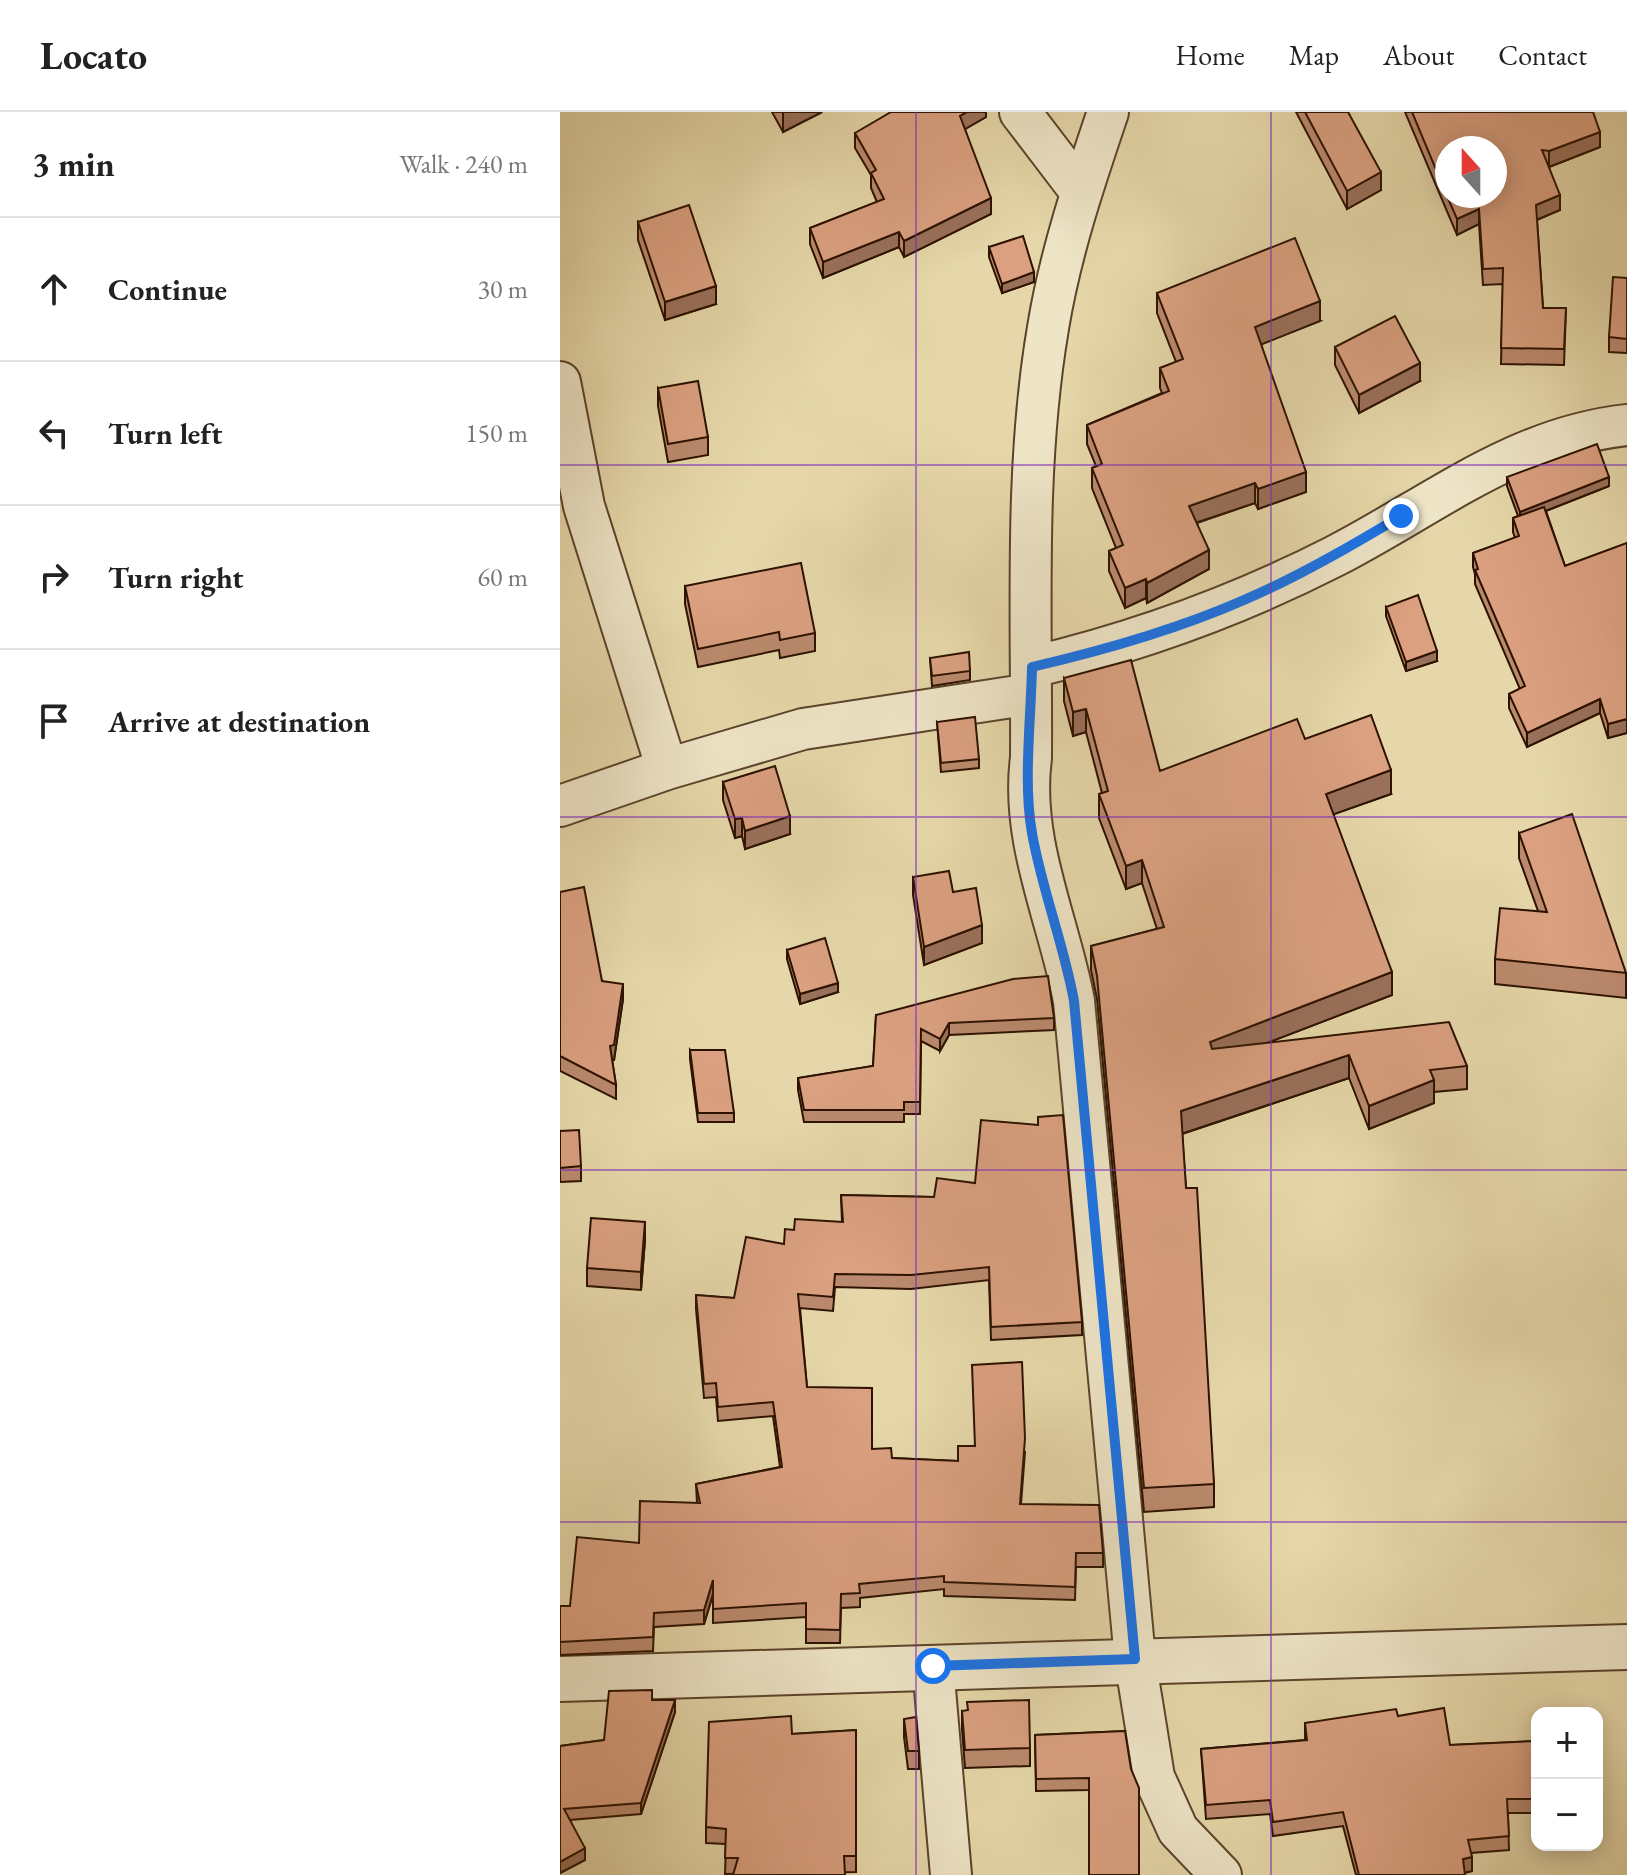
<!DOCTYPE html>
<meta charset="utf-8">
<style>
body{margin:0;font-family:"EB Garamond",serif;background:#f2f2f2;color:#222}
.controls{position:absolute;right:24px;bottom:24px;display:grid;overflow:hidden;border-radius:16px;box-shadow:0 4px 20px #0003}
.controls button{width:72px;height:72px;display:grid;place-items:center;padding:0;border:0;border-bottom:2px solid #e0e0e0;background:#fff;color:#222;font:40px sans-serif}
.compass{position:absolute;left:875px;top:24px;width:72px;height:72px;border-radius:50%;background:#fff;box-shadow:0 4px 20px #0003;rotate:339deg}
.stop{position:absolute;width:24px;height:24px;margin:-18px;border:6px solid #1a73e8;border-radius:50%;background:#fff}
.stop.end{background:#1a73e8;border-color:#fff;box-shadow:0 2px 8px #0008}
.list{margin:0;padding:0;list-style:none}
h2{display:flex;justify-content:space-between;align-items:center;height:104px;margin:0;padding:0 32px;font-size:34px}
h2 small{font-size:26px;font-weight:400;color:#767676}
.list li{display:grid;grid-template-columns:52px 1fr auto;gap:24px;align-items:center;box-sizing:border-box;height:144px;padding:0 32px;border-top:2px solid #e0e0e0}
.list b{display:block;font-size:30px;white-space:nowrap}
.list em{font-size:26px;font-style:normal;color:#767676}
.icon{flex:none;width:44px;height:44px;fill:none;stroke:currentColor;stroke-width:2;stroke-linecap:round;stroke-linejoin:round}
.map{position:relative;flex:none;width:1067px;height:1763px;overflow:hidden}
header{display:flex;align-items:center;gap:48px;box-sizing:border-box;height:112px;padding:0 40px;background:#fff;border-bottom:2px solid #e0e0e0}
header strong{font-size:38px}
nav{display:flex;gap:44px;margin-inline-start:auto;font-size:28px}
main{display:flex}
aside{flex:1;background:#fff}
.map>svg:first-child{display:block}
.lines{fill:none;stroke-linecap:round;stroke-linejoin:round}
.minor-casing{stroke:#5b432a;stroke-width:44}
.tertiary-casing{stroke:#5b432a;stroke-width:48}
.minor{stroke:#eee5c7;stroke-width:40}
.tertiary{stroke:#eee5c7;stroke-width:44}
.wall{fill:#bb8a6e;stroke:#2d1200;stroke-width:2}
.shaded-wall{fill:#99705a;stroke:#2d1200;stroke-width:2}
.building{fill:#daa080;stroke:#2d1200;stroke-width:2}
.route{stroke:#1a73e8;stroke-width:10}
.grid{fill:none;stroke:#7b2cbf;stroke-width:2;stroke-opacity:0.55}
</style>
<header>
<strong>Locato</strong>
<nav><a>Home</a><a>Map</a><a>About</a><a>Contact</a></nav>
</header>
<main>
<aside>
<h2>3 min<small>Walk · 240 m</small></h2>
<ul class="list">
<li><svg class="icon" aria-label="ahead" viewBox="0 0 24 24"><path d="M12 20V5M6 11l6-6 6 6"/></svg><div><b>Continue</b></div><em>30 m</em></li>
<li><svg class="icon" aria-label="left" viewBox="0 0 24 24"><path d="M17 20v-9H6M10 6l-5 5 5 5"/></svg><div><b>Turn left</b></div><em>150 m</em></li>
<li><svg class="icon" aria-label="right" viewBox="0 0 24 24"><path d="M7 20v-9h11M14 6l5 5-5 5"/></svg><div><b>Turn right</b></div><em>60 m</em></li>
<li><svg class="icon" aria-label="arrive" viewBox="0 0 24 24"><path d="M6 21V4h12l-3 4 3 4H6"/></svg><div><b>Arrive at destination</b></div></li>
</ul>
</aside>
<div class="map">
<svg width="1067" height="1763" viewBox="0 0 1067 1763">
<rect width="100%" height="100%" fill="#e5d7a9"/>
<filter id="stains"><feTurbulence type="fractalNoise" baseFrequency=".0025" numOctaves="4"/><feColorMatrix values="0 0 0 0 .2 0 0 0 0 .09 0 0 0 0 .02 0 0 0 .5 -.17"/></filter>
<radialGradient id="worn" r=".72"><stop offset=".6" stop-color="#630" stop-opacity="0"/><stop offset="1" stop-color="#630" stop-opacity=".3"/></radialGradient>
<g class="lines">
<g class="minor-casing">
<path id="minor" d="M460,0L521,80
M548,0C524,71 500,142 488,216C464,357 472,503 471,646C460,729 499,809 514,889L575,1547L594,1665L618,1718L661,1763
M0,270L24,394L107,657
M472,555C577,530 679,493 775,444C872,394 955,325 1067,313
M0,694L107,657L243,617L471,582
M373,1554L391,1763"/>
</g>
<g class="tertiary-casing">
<path id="tertiary" d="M0,1567L1067,1535"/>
</g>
<use href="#minor" class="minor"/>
<use href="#tertiary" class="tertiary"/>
</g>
<path class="wall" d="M212,0H262L223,20Z
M426,0V5L405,17L431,102L344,145L339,135L263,166L250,132V116L317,90L311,76V63L295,36V21Z
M736,0H788L821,78L787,97Z
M845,0H1033L1040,35L989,55L1000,98L977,108L983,196H1006L1004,253L941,252L943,172L923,173L919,112L897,123Z
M78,110L156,192L105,208L78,128Z
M429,135L474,170L442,181L429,145Z
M1067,166V241L1049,240V225Z
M597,181L760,209L701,232L746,380L698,397L695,391L637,411L649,457L587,491L586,486L565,496L549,459V439L556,436L532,376V356L536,354L527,332V313L602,281L600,276V256L616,250L597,201Z
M775,235L860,269L799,301L775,253Z
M98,276L148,325V343L108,350L98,294Z
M947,365L1049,374L986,399L1005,454L1067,431V621L1048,626L1040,601L967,635L949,596V582L960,577L915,472V462L913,455V441L955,426L953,420V406L958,404L947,374Z
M125,474L255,521V539L220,546L219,538L138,555L125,492Z
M826,495L877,549L846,559L826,504Z
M370,546L410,559V568L372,574Z
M504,566L600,659L745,627L831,682L773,702L832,883L709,930L907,954V977L874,980V991L809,1017L789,966L622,1022L626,1076L654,1372V1395L584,1400L537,887L531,858V834L597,817L582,771L566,777L539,706V682L542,681L526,620L513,624L504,589Z
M377,610L419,647V656L381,660Z
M163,670L230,722L185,737L182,724L175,726L163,688Z
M959,721L1066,861V886L935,872V847L978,799L959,746Z
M353,765L393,780L422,831L364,853L353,783Z
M0,780L42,869L63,887L54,948H52L56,973V987L0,959Z
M227,838L278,880L240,892L227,847Z
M316,903L494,906V918L389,923L380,939L361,929L360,1002H344V1010H244L238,978V966L313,954Z
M130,938L174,1001V1010H138L130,947Z
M0,1019L21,1054V1069L0,1070Z
M281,1083L374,1085L522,1210V1223L431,1228L429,1168L351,1177L275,1175L273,1199L240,1196L247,1275L312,1337L332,1346L398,1349L465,1340L461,1392L543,1441V1455H516L515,1488L384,1484V1477L300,1486V1495L281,1496L280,1531H246V1505L153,1511V1483L144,1512L94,1515L93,1539L0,1543V1494H10L79,1431L137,1391L136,1372L220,1355L213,1304L158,1309L156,1285L144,1286L136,1197V1183L174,1186L224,1132L234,1118L282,1110Z
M85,1128L81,1178L27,1174V1156Z
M92,1588L115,1600L81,1702L10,1708L25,1748L0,1761V1634L44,1628Z
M402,1599L470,1636V1654L405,1656L402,1617Z
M838,1604L890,1633L977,1629V1701H948L949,1738L911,1741L912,1759L905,1761V1763H796L783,1714L713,1724L710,1702L646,1707L641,1637L745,1628V1611Z
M344,1607L359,1639V1657H348L344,1625Z
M296,1618V1760L165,1762L166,1732L146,1731V1715L232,1622Z
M565,1619L529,1678L476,1679L475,1623Z"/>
<path class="shaded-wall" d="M223,0H262L223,20Z
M407,0H426V5L400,20V4Z
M1040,20V35L989,55V39Z
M821,60V78L787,97V79Z
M1000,83V98L976,108V93Z
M431,86V102L344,145V129Z
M919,97V112L897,123V107Z
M339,120V135L263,166V150Z
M474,160V170L442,181V172Z
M156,174V192L105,208V190Z
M760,189V209L695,235V215Z
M860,251V269L799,301V283Z
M746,360V380L698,397V377Z
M1049,365V374L960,409V400Z
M695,371V391L629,413V394Z
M649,438V457L587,491V471Z
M586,467V486L565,496V476Z
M877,539V549L846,559V550Z
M1040,587V601L967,635V621Z
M526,597V620L513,624V600Z
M1067,607V621L1048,626V612Z
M831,658V682L766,705V682Z
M230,704V722L185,737V719Z
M182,706V724L175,726V707Z
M582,748V771L566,777V754Z
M422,813V831L364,853V835Z
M832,860V883L650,953V930Z
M278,871V880L240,892V882Z
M63,872V887L54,948L50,949V934Z
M389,911V923L380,939V927Z
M789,943V966L621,1022V999Z
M874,968V991L809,1017V994Z
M85,1110V1128L81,1178V1160Z
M153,1468V1482L144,1512V1498Z
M115,1588V1600L81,1702V1691Z
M25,1736V1748L0,1761V1750Z
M912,1745V1759L903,1761V1747Z"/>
<path class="building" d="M331,0H407L400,4L431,86L344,129L339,120L263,150L250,116L324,87L311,61L316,58L295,21Z
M745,0H788L821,60L787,79Z
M852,0H1033L1040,20L989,39L982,38L1000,83L976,93L983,196H1006L1004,237L941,236L943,156L923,157L919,97L897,107L887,84H935V36H887V84Z
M129,93L156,174L105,190L78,110Z
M463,124L474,160L442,172L429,135Z
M735,126L760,189L695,215L746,360L698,377L695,371L629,394L649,438L587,471L586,467L565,476L549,439L563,433L532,356L542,352L527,313L609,279L600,256L623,247L597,181Z
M1053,165L1067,166V227L1049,225Z
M835,204L860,251L799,283L775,235Z
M138,269L148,325L108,332L98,276Z
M1037,332L1049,365L960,400L947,365Z
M984,395L1005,454L1067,431V607L1048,612L1040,587L967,621L949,582L965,574L915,458L918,457L913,441L959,424L953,406Z
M241,451L255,521L220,528L219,520L138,537L125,474Z
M858,483L877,539L846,550L826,495Z
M409,540L410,559L372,564L370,546Z
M571,548L600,659L737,607L745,627L811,603L831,658L766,682L832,860L650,930L652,937L889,910L907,954L870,958L874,968L809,994L789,943L621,999L626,1076H637L654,1372L584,1376L537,864L531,834L604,815L582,748L566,754L539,682L548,679L526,597L513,600L504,566Z
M415,605L419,647L381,651L377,610Z
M215,654L230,704L185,719L182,706L175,707L163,670Z
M1012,702L1066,861L935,847L940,796L987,800L959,721Z
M389,759L393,780L416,776L422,813L364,835L353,765Z
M24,775L42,869L63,872L54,933L50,934L56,973L0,944V780Z
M265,826L278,871L240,882L227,838Z
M488,864L494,906L389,911L380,927L361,917L360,990H344V998H244L238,966L313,954L316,903L453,867Z
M130,938H165L174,1001H138Z
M503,1003L522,1210L431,1215L429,1155L351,1163L275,1162L273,1185L238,1182L247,1275L312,1276V1337L331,1336L332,1346L398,1349V1334H415L412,1253L462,1250L465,1326L460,1392L539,1393L543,1441H516L515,1475L384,1470V1464L299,1472L300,1481L281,1482L280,1518L246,1517V1491L153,1497V1468L144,1498L94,1501L93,1525L0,1530V1494H10L17,1425L79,1431L80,1389L140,1391L136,1372L222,1355L213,1290L158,1295L156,1271L144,1272L136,1183L174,1186L186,1125L224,1132L225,1117L234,1118L235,1107L283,1110L281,1083L374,1085L377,1066L415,1071L421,1008L478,1013V1005Z
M19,1018L21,1054L0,1056V1019Z
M31,1106L85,1110L81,1160L27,1156Z
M92,1578V1588H115L81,1691L4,1697L25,1736L0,1750V1634L44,1628L49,1579Z
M469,1588L470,1636L405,1638L402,1599L408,1598L407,1590Z
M884,1596L890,1633L977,1629V1687H947L949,1724L908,1728L912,1745L903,1747L905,1763H799L783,1700L713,1710L710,1688L646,1693L641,1637L747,1628L745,1611L836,1597L838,1604Z
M231,1604L232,1622L296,1618V1744H284L285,1763H173L178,1746H165L166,1717L146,1715L149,1610Z
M356,1605L359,1639H348L344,1607Z
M565,1619L571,1657L579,1676V1763H529V1666L476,1667L475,1623Z"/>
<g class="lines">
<path class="route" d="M373,1554L575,1547L514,889C504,833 482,778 472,721C463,671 471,607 472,555C541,539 618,517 684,488C738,465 790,435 841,404"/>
</g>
<path class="grid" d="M356,0V1763M711,0V1763M0,353H1067M0,705H1067M0,1058H1067M0,1410H1067"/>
<rect width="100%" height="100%" filter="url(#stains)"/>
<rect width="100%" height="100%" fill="url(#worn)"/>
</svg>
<div class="controls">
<button>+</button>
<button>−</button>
</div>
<svg class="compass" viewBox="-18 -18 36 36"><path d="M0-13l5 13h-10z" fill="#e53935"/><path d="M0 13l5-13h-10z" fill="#767676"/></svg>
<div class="stop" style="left:373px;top:1554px"></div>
<div class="stop end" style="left:841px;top:404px"></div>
</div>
</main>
